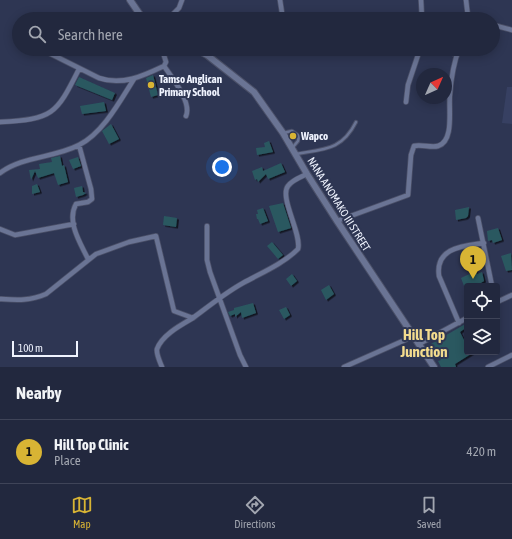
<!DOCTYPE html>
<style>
body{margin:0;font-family:"Asap Condensed",sans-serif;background:#2e3449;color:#f1f3f6}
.controls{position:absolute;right:12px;bottom:12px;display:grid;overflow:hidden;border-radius:4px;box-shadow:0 2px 10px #0003}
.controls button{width:36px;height:36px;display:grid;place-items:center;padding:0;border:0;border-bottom:1px solid #3f4458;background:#22283e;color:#f1f3f6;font:20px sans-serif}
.compass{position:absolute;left:416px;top:68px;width:36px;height:36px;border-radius:50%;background:#22283e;box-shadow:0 2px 10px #0003;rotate:45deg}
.scale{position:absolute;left:12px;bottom:10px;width:66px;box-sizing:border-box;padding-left:4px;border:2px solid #eff3fe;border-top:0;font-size:11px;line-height:14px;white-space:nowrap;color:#eff3fe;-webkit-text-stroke:3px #2e3653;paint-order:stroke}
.you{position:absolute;left:222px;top:167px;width:14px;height:14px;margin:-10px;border:3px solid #fff;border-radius:50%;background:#1a73e8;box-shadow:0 0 0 6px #1a73e833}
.badge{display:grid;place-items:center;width:26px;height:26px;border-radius:50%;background:#d8b434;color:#111;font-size:13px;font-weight:700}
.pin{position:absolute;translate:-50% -33px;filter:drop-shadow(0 1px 2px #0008)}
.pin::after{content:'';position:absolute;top:21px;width:14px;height:12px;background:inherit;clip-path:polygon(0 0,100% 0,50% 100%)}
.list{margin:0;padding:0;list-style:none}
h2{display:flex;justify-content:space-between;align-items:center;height:52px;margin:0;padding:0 16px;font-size:17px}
h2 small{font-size:13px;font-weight:400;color:#a2a6b0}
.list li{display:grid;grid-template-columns:26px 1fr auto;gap:12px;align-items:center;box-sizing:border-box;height:64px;padding:0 16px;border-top:1px solid #3f4458}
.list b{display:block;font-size:15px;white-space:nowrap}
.list p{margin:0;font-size:13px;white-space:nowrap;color:#a2a6b0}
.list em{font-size:13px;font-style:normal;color:#a2a6b0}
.icon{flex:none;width:22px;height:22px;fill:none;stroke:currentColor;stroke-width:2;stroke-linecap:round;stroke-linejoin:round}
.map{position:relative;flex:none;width:512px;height:367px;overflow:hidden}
.search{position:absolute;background:#22283e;box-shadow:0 2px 10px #0003;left:12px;right:12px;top:12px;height:44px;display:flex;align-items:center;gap:10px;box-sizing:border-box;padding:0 14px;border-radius:22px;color:#a2a6b0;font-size:15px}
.sheet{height:116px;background:#22283e}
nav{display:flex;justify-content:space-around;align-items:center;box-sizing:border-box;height:56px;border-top:1px solid #3f4458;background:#22283e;font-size:11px;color:#a2a6b0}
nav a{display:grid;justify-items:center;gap:2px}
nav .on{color:#d8b434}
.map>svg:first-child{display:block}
.built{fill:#374062}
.building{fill:#2a5861;filter:url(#shadow)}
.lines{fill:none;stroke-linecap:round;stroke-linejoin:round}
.service-casing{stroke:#4b5068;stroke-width:4.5}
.minor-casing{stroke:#4b5068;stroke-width:6}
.tertiary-casing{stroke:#4b5068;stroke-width:8}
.service{stroke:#6a7494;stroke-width:2.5}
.minor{stroke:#6a7494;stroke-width:4.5}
.tertiary{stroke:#6a7494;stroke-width:6}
.poi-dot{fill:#d8b434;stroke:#2e3653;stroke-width:1.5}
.labels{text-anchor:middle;stroke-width:4;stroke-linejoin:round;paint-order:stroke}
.poi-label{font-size:11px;font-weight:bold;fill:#eff3fe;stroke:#2e3653;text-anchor:start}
.street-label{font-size:11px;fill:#eff3fe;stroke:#2e3653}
.district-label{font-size:15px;font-weight:bold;fill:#f3db8e;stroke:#2e3653}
</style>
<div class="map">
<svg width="512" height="367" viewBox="0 0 512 367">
<defs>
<filter id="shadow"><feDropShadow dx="2" dy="1.5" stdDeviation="0" flood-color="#0009"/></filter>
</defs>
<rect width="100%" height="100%" fill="#2e3653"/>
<path class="built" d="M507,87H512V124L502,123Z"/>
<path class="building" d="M153,75L158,95L151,97L146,78Z
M79,77L115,93L112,100L75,85Z
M104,102L106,111L82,114L80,106Z
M111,124L119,139L109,144L102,131Z
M269,141L273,152L257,155L256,148L265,147L264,143Z
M60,156L62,166L64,165L68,182L58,185L54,173L38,178L35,171L31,180L29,170L40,169L39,164L52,162L51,158Z
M78,157L81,166L73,169L69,160Z
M281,163L285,172L268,179L266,174L258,182L257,179L255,180L252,171L262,167L263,171Z
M37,184L40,192L32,194V186Z
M82,186L83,192L86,193L83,195L76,197L74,188Z
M283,203L291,228L278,232L269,206Z
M469,207L468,216L466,218L456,220L455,210Z
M263,208L268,221L260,224L258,219H257L256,214H258L257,210Z
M164,216L177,218L176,227L163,225Z
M498,228L502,240L493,243L492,240L488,241L487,231Z
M272,242L283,255L278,259L267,246Z
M511,253L512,270L506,271L501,256Z
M476,271L477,274L482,272L484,281L476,286L473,284L464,286L461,278Z
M292,274L297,281L291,286L286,279Z
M329,285L334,294L326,300L321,290Z
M253,303L256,313L242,318L241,312L235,317V314L230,316L228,312L234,310V308Z
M286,307L290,315L284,319L279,310Z
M467,323V327L460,332L466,344L467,352H474L455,364L456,367H441L438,361L441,360L431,344Z"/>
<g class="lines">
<g class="service-casing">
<path id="service" d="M283,133L292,131L299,136L298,141L293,147
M296,154C325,149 342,150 356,122"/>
</g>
<g class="minor-casing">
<path id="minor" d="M421,0L422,19
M466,0L468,17L473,19
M168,19L179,8L182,0
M274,19L282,13L280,0
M493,25L512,30
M41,49L99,78C122,86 143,76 164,66L166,62L162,49
M442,49L457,55
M207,55L211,49
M164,66C172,78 192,102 186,116
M406,102L408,85L420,49
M0,122C53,119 56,115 79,69
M79,145L91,189L92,199L88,202L76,204C66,222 81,244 88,259
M0,173C23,156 54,158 79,145C103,133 120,101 134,79
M478,218L492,286
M337,221L408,195L411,155L414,146C421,144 431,148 438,146C455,141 448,107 450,94C451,80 454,62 459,49
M207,226V260L210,272L240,355L246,367
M0,229L15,235L74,224
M0,299C17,300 30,301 46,294L96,254L129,242L156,236L174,311L193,318C181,325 162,335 157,349C156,354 160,362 162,367
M497,302L512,295
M193,318C209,306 225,293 243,283C261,273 283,264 298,249C302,234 279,197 288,186C292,180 301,177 307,174
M459,323L439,276C435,247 464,246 484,243
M419,344L467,318
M344,367L414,336
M488,367L512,355"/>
</g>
<g class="tertiary-casing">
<path id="tertiary" d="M130,0L143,19
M196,49L207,55L254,92L283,133L307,174L337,221L434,367"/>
</g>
<use href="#service" class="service"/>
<use href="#minor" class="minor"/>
<use href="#tertiary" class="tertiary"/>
</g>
<g class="poi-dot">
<circle cx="151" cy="85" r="4"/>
<circle cx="293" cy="136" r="4"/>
</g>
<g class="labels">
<g class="poi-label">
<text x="159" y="83">Tamso Anglican<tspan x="159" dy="13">Primary School</tspan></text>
<text x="301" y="140">Wapco</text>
</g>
<g class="street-label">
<text transform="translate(339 204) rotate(58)" y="4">NANA ANOMAKO III STREET</text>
</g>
<g class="district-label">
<text x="424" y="340">Hill Top<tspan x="424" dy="17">Junction</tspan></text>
</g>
</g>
</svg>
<div class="controls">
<button><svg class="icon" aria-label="locate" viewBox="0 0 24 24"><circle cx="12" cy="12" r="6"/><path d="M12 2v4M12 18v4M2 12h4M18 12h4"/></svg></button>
<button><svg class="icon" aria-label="layers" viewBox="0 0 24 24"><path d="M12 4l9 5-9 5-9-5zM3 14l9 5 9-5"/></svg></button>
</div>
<svg class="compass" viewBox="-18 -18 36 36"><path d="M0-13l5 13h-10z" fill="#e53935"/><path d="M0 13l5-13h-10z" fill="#a2a6b0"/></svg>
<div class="scale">100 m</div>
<div class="you"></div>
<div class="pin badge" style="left:473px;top:279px">1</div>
<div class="search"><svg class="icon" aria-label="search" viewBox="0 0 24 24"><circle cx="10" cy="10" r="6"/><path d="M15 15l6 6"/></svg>Search here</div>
</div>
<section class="sheet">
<h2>Nearby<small></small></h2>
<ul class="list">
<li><span class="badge">1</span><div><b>Hill Top Clinic</b><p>Place</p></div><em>420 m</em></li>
</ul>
</section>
<nav>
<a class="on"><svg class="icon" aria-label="map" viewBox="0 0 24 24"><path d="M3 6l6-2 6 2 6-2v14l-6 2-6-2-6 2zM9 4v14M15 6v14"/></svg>Map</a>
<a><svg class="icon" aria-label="directions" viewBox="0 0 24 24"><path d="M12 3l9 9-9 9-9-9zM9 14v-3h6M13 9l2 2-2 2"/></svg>Directions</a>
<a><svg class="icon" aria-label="saved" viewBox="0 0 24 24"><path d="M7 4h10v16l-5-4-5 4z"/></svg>Saved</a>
</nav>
